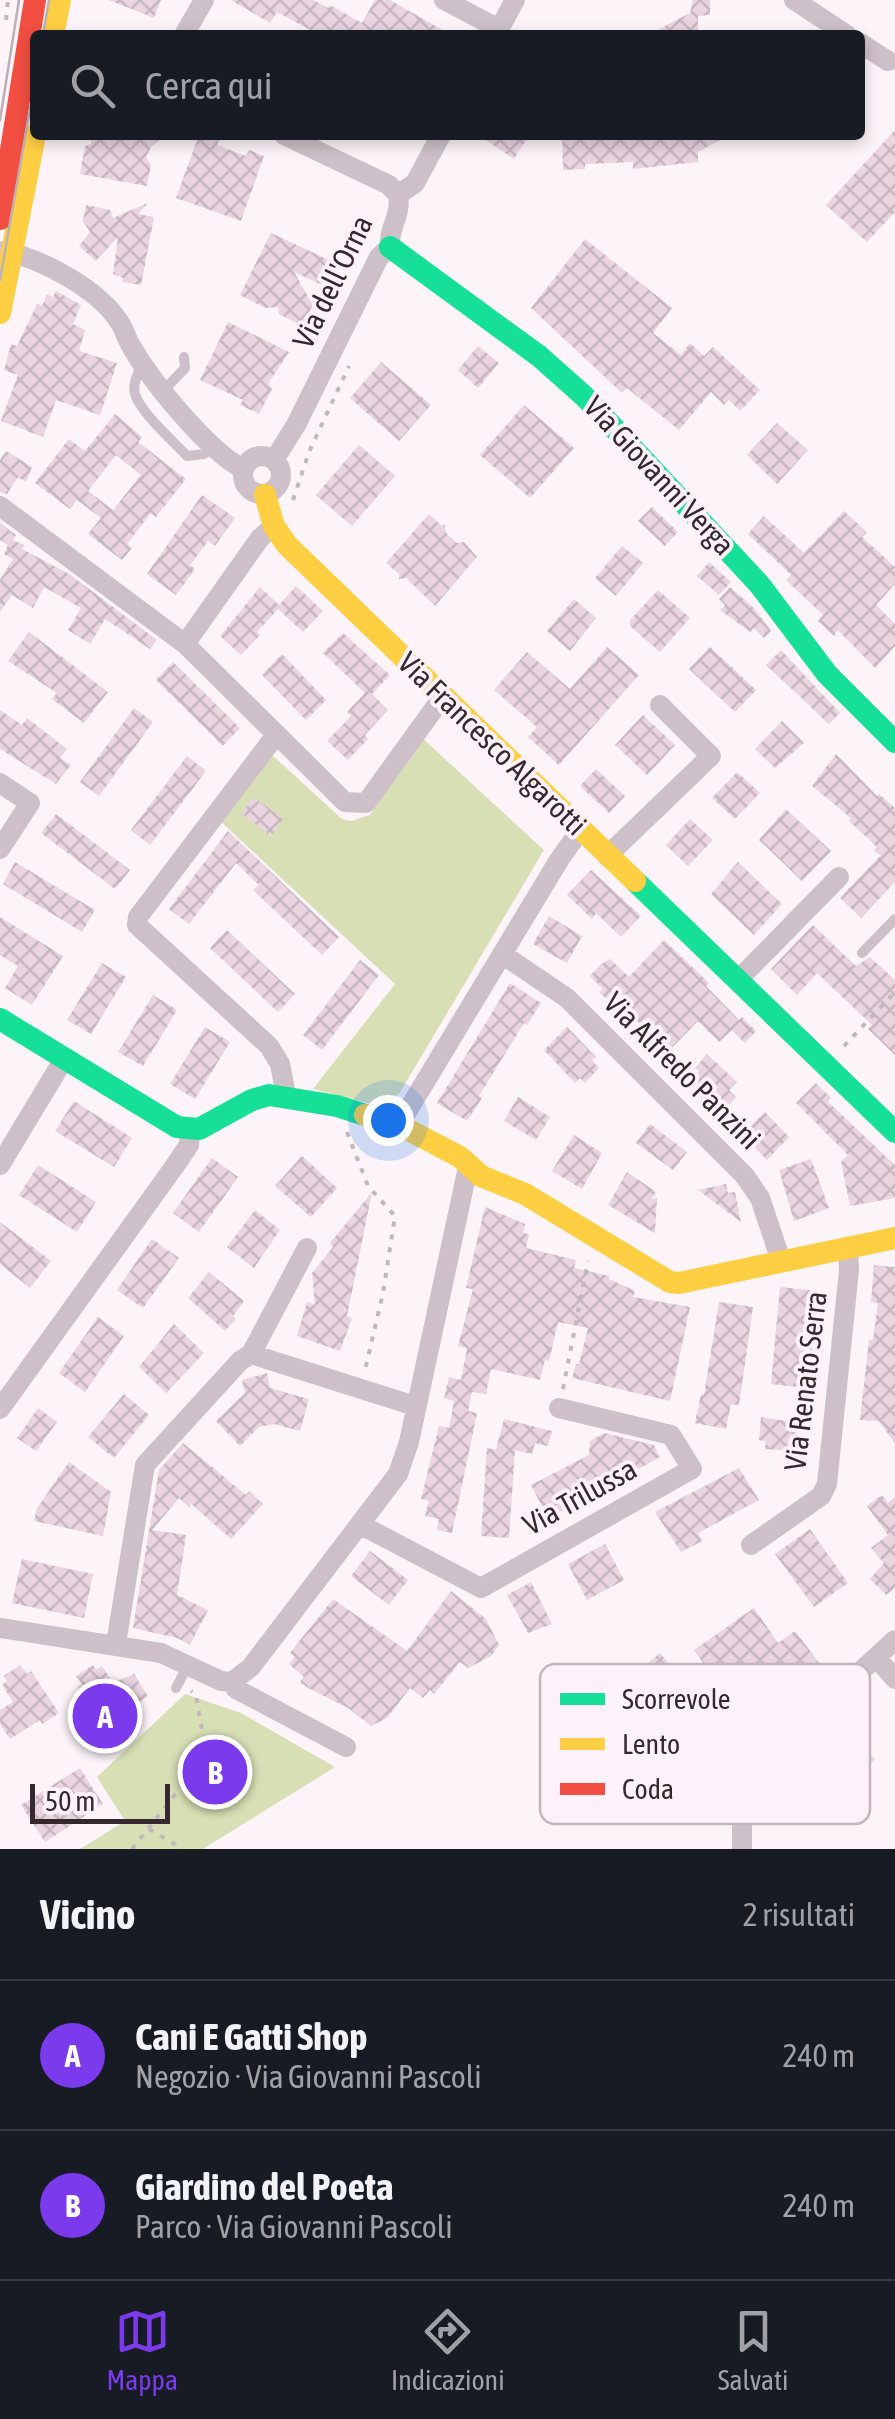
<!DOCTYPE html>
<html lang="it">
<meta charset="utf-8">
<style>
body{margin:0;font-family:"Asap Condensed",sans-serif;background:#242831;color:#f1f3f6}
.scale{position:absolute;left:30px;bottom:25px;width:140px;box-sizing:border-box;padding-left:10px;border:5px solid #35282f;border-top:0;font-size:28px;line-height:35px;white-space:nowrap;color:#35282f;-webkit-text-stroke:8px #fff1f9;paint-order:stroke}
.you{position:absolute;left:388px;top:1120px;width:35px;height:35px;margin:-25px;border:8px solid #fff;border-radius:50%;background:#1a73e8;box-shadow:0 0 0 15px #1a73e833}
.badge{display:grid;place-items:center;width:65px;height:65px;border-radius:50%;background:#7c3aed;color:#fff;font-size:32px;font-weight:700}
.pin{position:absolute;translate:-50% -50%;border:5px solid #fff;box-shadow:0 2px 10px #0006}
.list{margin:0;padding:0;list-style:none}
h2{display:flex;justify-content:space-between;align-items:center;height:130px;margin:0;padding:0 40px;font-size:42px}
h2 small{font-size:32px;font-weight:400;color:#9ea1a6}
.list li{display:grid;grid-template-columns:65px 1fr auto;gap:30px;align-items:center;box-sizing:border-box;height:150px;padding:0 40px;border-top:2px solid #363941}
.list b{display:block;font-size:38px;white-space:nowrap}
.list p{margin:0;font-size:32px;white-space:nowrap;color:#9ea1a6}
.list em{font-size:32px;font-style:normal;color:#9ea1a6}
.icon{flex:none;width:55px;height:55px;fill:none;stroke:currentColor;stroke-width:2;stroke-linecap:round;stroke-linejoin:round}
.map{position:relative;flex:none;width:895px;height:1849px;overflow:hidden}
.search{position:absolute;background:#171b24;box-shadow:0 5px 15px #0003;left:30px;right:30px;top:30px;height:110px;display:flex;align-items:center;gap:25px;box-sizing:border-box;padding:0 35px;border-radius:10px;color:#9ea1a6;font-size:38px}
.sheet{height:430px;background:#171b24}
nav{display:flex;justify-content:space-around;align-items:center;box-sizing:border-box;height:140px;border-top:2px solid #363941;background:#171b24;font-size:28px;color:#9ea1a6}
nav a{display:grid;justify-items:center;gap:5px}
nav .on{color:#7c3aed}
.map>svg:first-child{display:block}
.green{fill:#d8dfb5}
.building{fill:url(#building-cross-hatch);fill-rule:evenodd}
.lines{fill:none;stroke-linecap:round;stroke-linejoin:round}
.path{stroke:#c1b7bc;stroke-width:4;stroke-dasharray:5 8;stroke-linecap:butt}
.lane{stroke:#cdc0c8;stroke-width:10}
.street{stroke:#cdc0c8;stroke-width:20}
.fast{stroke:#16e098;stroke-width:22}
.slow{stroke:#ffcf43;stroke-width:22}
.jam{stroke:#f24e42;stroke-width:22}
.tram{stroke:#bbb0b6;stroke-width:2.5}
.labels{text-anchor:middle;stroke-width:8;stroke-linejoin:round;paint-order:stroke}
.street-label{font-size:30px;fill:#35282f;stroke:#fff1f9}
.key{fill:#fff1f9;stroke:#c2b5bc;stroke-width:2.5}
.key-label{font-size:28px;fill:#35282f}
</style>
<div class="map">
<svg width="895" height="1849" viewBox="0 0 895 1849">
<defs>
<pattern id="building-cross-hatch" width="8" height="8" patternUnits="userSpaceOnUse" patternTransform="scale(2.5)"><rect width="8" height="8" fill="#e9d4e0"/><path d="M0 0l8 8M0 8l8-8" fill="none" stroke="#c8b6c0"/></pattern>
</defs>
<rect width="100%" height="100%" fill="#fcf4f8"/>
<path class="green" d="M421,737L544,850L399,1094L375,1105L313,1089L395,984L219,820L271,754L342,819L351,821L370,815Z
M185,1694L241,1713L335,1767L203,1849H80L125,1821L97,1777Z"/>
<path class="building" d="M109,0H161L154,18Z
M231,0H313L328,8L330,5L362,23L375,0H390L451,35H319L277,12L270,23Z
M693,0H710V15L698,16V35H648L690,13Z
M895,130V212L867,242L826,205Z
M92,135H165L151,147L146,157L151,165L147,186L80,174L85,146L91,144Z
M199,135L219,140L217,145L246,156L249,150L264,156L241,221L176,198Z
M478,135H529L514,159Z
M562,135H729L698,152V162L633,169V162L585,164V169L563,170Z
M148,203L138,214L154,217L141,285L123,282V278L113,274L118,237L96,261L79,246L90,232L83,221L86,205L110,210L113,218Z
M271,233L333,262L322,285L294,272L313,305L302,326L279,314L278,307L265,308L240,295Z
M585,239L672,308L653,333L681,355L690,343L704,356L713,347L760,390L740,411L729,400L724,405L711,392L679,430L627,388L622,393L531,308Z
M56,291L81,305L73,324L85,330L79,351L117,363L100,415L56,400L43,437L1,421L18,375L4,370L11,344L17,346L37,304L42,306L47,294L53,297Z
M228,322L289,352L268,384L272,389L259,414L240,405L243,400L200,380Z
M478,346L499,363L478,388L458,370Z
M381,362L431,405L399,441L350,398Z
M524,405L574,448L530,498L480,455Z
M115,414L142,437L138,442L186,479L156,517L151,513L127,544L132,548L122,560L88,534L101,518L77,500L70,509L35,483L69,439L85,451ZM116,455L141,475L113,510L88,491Z
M777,423L808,450L777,484L747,455Z
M359,445L395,476L352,526L316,495Z
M6,451L32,467L26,482L18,477L7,494L0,492V460Z
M202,495L235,518L215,546L208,541L190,565L195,569L176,595L147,574Z
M652,507L678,532L665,546L638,521Z
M844,511L867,532L862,537L895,567V584L876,605L895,624V646L875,668L838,630L834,636L818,621L823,615L786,580L791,575L748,534L764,516L804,553Z
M429,514L441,525H445L446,533L457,543L464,542L477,557L435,606L406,578L399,579V574L386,563Z
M0,523L16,535L13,540L24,545L22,549L69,574L157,640L150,649L105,619L90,644L68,630L81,608L44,587L33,608L12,595L0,612V580L13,559L4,554L8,545L0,540Z
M622,546L643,563L616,596L595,578Z
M709,562L731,582L719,595L697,576Z
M296,586L323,611L303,632L278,609L257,632L260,635L241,655L220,636L260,587L279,605Z
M730,587L754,608L771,631L764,638L754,628L750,632L720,610L725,605L719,599Z
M658,590L690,618L660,652L630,626V620Z
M574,599L596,618L570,651L547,631Z
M29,632L108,692L84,723L52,699L57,693L8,661Z
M343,633L390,675L372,694L388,710L365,735L368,739L348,760L327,741L351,716L347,712L365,693L323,653Z
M607,647L639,675L559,765L528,737L537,727L494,690L527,652L570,689Z
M710,647L756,690L735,712L689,669Z
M781,650L840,713L829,724L766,665Z
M282,654L326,700L306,720L262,675Z
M173,662L240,728L223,746L156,680Z
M134,708L153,722L99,796L80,782Z
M0,710L22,725L27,718L67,749L60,758L71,765L56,784L0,749Z
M643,715L675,745L647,775L615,745Z
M782,721L804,743L775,768L755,749Z
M836,754L877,796L879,794L895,808V882L861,918L840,898L881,855L874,851L877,847L849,821L851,818L812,786Z
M187,756L206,771L150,845L131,830Z
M596,769L625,796L609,813L580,786Z
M737,772L760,793L735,819L712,798Z
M254,797L283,819L271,836L241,813Z
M786,809L831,851L802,881L759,840Z
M56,814L130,870L115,889L41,833Z
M690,819L713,840L688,866L666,845Z
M228,831L339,937L322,955L253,890L259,885L236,863L189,924L169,909Z
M15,862L95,910L82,932L3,884Z
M738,862L782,904L754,935L711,894Z
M591,870L641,916L621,937L596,913L592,919L567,895Z
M549,916L582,936L567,963L533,944Z
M0,917L63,956L32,1005L5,988L18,966L0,955Z
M813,925L856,966L870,957L895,980V1055L868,1029L872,1025L817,973L797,995L771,969Z
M227,930L295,994L278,1012L210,948Z
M664,940L709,983L706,986L739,1020L742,1017L756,1031L745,1043L732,1030L719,1042L698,1021L664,1056L642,1034L643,1027L616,1001L612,1004L599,992L603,989L590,976L600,965L610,959L629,977Z
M360,960L379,975L322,1050L303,1035Z
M102,963L126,977L91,1034L67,1020Z
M510,983L541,1003L527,1025L524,1023L479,1096L482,1098L467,1121L437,1103Z
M153,995L177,1010L143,1066L118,1052Z
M205,1027L230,1042L195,1099L170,1084Z
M567,1027L596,1057L592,1060L599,1068L585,1083L580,1078L575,1083L544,1050Z
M707,1054L737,1082L729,1090L736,1097L727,1108L721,1102L714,1110L700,1097L705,1091L692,1079L699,1071L695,1068Z
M816,1083L831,1098L828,1102L895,1165V1198L850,1206L841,1162L848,1155L796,1103Z
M518,1097L550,1117L536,1140L504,1121Z
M74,1101L132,1138L114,1167L55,1131Z
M765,1112L789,1137L767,1160L742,1135Z
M650,1124L687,1152L673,1170L636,1143Z
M574,1135L602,1153L582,1189L552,1171Z
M302,1156L337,1188L311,1217L275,1186Z
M212,1158L238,1177L199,1232L173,1213Z
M811,1159L829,1208L794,1221L779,1170Z
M38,1165L96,1202L77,1232L19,1195Z
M627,1172L656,1192L651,1199L657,1198L655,1233L608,1205Z
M726,1184L728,1193L735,1192L741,1222L698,1190Z
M372,1192L347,1316L352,1318L340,1351L297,1336L307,1302L315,1305L312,1273L333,1247L330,1243Z
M485,1207L525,1224L523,1233L529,1234L526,1248L576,1260L574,1268L609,1276V1279L635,1291L633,1297L690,1307L670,1401L572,1378L576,1364H579L588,1328L558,1322L549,1361L545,1360L540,1380L491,1369L486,1394L472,1392L468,1411L477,1413L452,1533L437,1530L439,1519L425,1516L429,1501L421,1499L439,1426L449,1428L454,1401L444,1398L449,1377L461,1380L467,1348L458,1346L473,1289L466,1288Z
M255,1210L280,1230L254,1268L227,1247Z
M0,1222L51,1261L30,1288L0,1264Z
M152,1239L179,1258L143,1308L117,1290Z
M874,1265L895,1267V1444L879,1421L860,1420L869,1340H873L878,1303L871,1302Z
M209,1272L244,1301L233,1316L236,1319L225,1331L188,1298Z
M780,1287L818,1291L808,1388L771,1384Z
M719,1302L753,1307L739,1405L731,1404L726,1429L695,1423L701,1394L704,1395Z
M98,1317L124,1336L85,1392L59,1373Z
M174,1324L204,1353L166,1393L139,1367Z
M267,1373L270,1388L309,1399L300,1431L274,1424L259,1427L240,1446L216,1421L245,1393L242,1380Z
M124,1394L149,1415L114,1458L88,1437Z
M38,1408L57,1422L36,1451L17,1438Z
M761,1417L798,1423L795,1451L765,1449L766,1441L759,1440Z
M504,1419L552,1431L548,1446L535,1443L532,1454L515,1450L509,1538L481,1536L487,1448L496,1450Z
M604,1433L654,1445L660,1457L609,1485L606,1478L577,1493L581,1501L548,1518L531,1485L589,1455L590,1441Z
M183,1443L246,1495L249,1491L263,1504L231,1539L190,1503V1508L179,1498L152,1530L186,1535L177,1595L208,1610L190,1645L177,1638L133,1628L159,1470Z
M69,1462L111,1492L103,1536L34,1521L37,1508Z
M739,1468L759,1500L698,1533L702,1541L681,1552L655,1512Z
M882,1495L888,1503L895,1497V1588L886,1595L870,1579L884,1563L871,1548L888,1535L867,1506Z
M810,1529L848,1583L814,1607L775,1554Z
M605,1544L624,1580L587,1600L568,1564Z
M370,1551L408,1580L389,1605L351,1576Z
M22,1559L93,1574L84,1618L12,1603Z
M531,1582L552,1624L528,1633L507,1595Z
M451,1591L486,1619L499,1645L491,1656L468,1668L460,1662L434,1694L430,1690L423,1698L410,1688L387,1718L371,1726L348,1708L308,1688L300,1682L304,1677L289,1664L295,1657L290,1653L333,1599L407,1651Z
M754,1608L778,1643L795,1631L823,1668L792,1691L780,1675L734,1707L694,1650Z
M660,1653L686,1685L640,1725L657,1749L651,1754L667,1778L633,1802L617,1778L630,1768L622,1757L633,1749L620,1731L628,1725L616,1710L654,1681L642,1668Z
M20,1665L27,1674L31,1671L59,1713L42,1724L40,1720L10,1739L0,1724V1710L13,1702L2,1685L7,1681L4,1676Z
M93,1665L96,1670L102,1666L113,1683L134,1674L148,1696L120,1715L123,1719L106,1730L77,1687L82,1684L76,1676Z
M856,1741L875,1759L813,1822L794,1803Z
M80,1768L103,1804L45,1842L21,1805Z"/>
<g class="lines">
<path class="path" d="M6,20L8,0
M293,500L309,452L349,366
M844,1046L895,992
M347,1132L368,1186L395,1216L383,1293L365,1370
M563,1389L588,1261
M149,1829L183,1849
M132,1849L181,1787L204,1742L196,1695L191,1691"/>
<path class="lane" d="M143,363C139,372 132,383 135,394C140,412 174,442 187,456L204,454L212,447
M164,390L185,368L184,357
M862,953L895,919
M176,1688L188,1665"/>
<path class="street" d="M444,0L499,29
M794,0L847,35
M184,35L204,0
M496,35L515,0
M860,43L888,61
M284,135L389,185L398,195
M398,195L415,183L441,135
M4,251C42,259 99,289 120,323C124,329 126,337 130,344C150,380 207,450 243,469
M243 475a19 19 0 1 1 38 0a19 19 0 1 1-38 0Z
M274,460L296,425L379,257L390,247C388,228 402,215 398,195
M0,506L185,644L345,802L366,803L444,695
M185,644L260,538L274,526
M276,735L138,917L137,925L269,1046L280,1064L286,1095
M0,783L30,803L0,849
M607,856L711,756L660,705
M502,954L567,998L745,1176L760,1198L781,1261
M738,980L839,877
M399,1125L559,860L581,829
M0,1165L64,1059
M251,1354L307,1248
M0,1409L174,1167L189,1145L190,1130
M361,1525L481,1588L692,1469L671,1435L559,1408
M751,1545L821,1496L827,1484L849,1270L848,1247
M0,1628L161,1653L221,1681L232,1682L236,1689L346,1747
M116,1644L145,1465L240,1361L251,1354L415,1406
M876,1657L895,1679
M232,1682L251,1667L398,1474L409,1442L468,1167
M742,1849V1805L748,1782L771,1753L895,1640"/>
<path class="fast" d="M390,247L539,356L584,396L759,584L827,674L895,742
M635,881L895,1132
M0,1019L177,1127L199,1129L252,1100L269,1095L337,1106L365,1115"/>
<path class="slow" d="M53,35L60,0
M0,313L35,135
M265,495L274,526L287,545L635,881
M365,1115L399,1125L460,1157L481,1176L525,1194L670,1282L679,1283L895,1238"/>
<path class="jam" d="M0,219L35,0"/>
<path class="tram" d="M43,35L49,0
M0,120L19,0
M0,280L35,81"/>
</g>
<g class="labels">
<g class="street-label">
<text transform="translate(333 282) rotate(-64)" y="10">Via dell'Orna</text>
<text transform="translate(659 476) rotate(47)" y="10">Via Giovanni Verga</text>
<text transform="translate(492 744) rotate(44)" y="10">Via Francesco Algarotti</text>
<text transform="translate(682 1071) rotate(45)" y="10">Via Alfredo Panzini</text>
<text transform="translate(806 1381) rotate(-83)" y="10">Via Renato Serra</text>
<text transform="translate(580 1497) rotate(-29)" y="10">Via Trilussa</text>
</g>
</g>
<rect x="540" y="1664" width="330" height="160" rx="15" class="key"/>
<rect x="560" y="1693" width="45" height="12" fill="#16e098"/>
<rect x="560" y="1738" width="45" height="12" fill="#ffcf43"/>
<rect x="560" y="1783" width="45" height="12" fill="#f24e42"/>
<g class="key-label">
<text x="622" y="1709">Scorrevole</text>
<text x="622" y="1754">Lento</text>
<text x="622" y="1799">Coda</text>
</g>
</svg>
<div class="scale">50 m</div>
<div class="you"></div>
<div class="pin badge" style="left:105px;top:1716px">A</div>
<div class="pin badge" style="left:215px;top:1772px">B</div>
<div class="search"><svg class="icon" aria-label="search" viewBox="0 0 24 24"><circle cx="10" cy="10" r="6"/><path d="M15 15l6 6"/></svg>Cerca qui</div>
</div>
<section class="sheet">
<h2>Vicino<small>2 risultati</small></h2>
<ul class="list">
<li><span class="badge">A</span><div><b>Cani E Gatti Shop</b><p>Negozio · Via Giovanni Pascoli</p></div><em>240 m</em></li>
<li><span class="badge">B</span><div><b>Giardino del Poeta</b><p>Parco · Via Giovanni Pascoli</p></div><em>240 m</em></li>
</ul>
</section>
<nav>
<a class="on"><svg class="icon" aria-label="map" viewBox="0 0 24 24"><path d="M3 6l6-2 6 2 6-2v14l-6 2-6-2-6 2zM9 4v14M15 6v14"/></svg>Mappa</a>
<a><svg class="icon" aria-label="directions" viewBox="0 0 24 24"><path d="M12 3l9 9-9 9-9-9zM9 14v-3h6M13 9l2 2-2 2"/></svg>Indicazioni</a>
<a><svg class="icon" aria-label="saved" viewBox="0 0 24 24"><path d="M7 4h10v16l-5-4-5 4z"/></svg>Salvati</a>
</nav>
